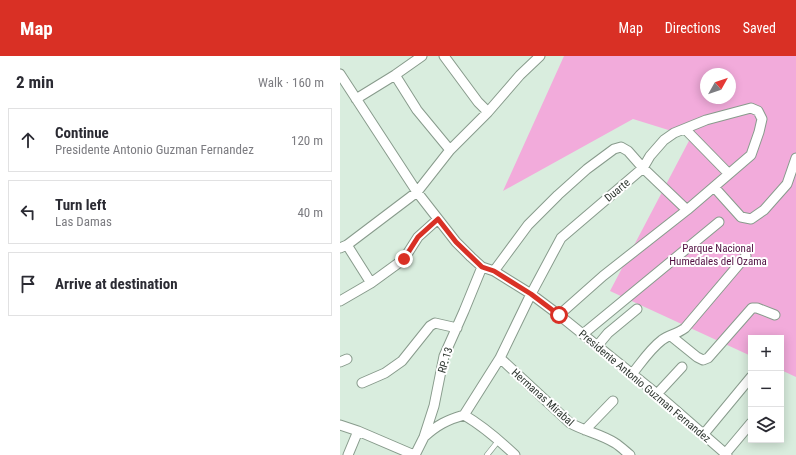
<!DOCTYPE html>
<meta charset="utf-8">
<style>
body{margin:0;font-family:"Roboto Condensed",sans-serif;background:#f2f2f3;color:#2b2b33}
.controls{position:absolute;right:12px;bottom:12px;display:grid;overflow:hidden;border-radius:0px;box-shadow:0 2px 10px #0003}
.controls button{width:36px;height:36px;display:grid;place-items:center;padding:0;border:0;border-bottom:1px solid #e1e1e2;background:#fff;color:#2b2b33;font:20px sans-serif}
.compass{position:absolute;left:360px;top:12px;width:36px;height:36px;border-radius:50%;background:#fff;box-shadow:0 2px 10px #0003;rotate:50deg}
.stop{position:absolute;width:12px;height:12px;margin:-9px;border:3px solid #d93025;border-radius:50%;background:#fff}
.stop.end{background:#d93025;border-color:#fff;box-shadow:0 1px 4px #0008}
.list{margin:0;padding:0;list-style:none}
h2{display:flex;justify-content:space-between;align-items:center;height:52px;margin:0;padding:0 16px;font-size:17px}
h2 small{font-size:13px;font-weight:400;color:#7c7c81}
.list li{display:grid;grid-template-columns:26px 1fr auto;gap:12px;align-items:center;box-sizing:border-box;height:64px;margin:0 8px 8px;padding:0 8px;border:1px solid #e1e1e2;border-radius:0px}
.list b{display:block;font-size:15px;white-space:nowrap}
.list p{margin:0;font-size:13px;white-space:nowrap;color:#7c7c81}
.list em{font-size:13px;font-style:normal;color:#7c7c81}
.icon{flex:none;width:22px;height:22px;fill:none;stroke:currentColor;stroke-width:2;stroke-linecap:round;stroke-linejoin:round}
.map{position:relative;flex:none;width:456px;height:399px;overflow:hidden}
header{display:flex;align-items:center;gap:24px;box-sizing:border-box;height:56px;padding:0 20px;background:#d93025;color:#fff}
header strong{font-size:19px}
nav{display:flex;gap:22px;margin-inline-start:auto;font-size:14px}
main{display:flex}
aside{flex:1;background:#fff}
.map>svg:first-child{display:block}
.green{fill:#f2abdb;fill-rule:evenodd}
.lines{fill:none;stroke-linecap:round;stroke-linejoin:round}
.service-casing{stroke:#889b8c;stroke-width:6}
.minor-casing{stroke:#889b8c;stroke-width:11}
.service{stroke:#fff;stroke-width:4.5}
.minor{stroke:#fff;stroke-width:9}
.route{stroke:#d93025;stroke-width:5}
.labels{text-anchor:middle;stroke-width:4;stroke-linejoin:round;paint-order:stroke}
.street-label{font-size:11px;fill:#2f3731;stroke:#fff}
.park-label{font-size:11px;fill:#521042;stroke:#fff}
</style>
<header>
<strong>Map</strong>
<nav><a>Map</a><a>Directions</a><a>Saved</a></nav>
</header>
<main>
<aside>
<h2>2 min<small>Walk · 160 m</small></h2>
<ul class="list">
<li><svg class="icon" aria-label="ahead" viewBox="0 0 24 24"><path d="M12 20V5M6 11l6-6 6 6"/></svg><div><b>Continue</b><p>Presidente Antonio Guzman Fernandez</p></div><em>120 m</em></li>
<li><svg class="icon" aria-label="left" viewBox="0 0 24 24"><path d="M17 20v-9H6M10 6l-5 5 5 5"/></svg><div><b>Turn left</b><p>Las Damas</p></div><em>40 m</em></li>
<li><svg class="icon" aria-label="arrive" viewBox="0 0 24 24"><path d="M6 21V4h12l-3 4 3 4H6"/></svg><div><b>Arrive at destination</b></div></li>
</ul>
</aside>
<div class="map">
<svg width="456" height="399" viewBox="0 0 456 399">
<rect width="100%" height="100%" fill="#d9edde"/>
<path class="green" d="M224,0H456V321L441,314V282H411V300L270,235L351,81L293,63L163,135ZM366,18H390V42H366Z"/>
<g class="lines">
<g class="service-casing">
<path id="service" d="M147,399L159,384"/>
</g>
<g class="minor-casing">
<path id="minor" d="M104,0L138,46L148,56
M0,18L77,136L116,186L131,201L142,211L154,215L191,238L219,259L317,338L387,399
M55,19L77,54L110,94
M16,43L55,19L82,0
M345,73L389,118
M374,131L401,161L411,163L424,154L447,128L456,102
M7,189L31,227
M0,192L7,189L77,136L110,94L148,56L180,19L200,0
M154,215L188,169L218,139L247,113L274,93L281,91L288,95L303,112L347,154
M0,245L31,227L64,203L78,181L98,163
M243,278L379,166
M331,280L357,301L363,304L368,302L412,252H417L435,259
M258,289L268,277L297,253
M160,302L230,367C244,375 261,378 275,387C280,390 285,395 290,399
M0,306L7,303
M292,318C301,307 310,293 322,284C329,279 337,278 345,272L406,200
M22,327L45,317L62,305L90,270L95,267L117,272
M317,338L342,311
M124,359C143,370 159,384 175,399
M0,369L18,375L74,399
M245,374L273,345
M363,379L411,321
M84,381C97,369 107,364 124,359L160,302L191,238L221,182L303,112L310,100L324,84L334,77L366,64L411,52L418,55L422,63L419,76L411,99L347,154L263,220L219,259
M385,398L411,367
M8,399L18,375
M75,399L84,381L94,350L104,300L124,255L142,211"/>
</g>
<use href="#service" class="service"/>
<use href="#minor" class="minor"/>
</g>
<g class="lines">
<path class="route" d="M64,203L78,181L98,163L116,186L142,211L154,215L191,238L219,259"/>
</g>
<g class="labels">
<g class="street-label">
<text transform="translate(277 134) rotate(-40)" y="4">Duarte</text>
<text transform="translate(105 304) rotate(-73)" y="4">RP. 13</text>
<text transform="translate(305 330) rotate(40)" y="4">Presidente Antonio Guzman Fernandez</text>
<text transform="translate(203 341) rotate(42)" y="4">Hermanas Mirabal</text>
</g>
<g class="park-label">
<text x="378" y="196">Parque Nacional<tspan x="378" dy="13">Humedales del Ozama</tspan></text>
</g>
</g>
</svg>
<div class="controls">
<button>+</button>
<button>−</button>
<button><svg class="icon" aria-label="layers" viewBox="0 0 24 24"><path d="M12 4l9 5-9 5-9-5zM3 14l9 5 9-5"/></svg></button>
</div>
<svg class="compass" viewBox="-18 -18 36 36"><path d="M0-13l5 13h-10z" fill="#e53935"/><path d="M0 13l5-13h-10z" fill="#7c7c81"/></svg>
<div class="stop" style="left:219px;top:259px"></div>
<div class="stop end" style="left:64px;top:203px"></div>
</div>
</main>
